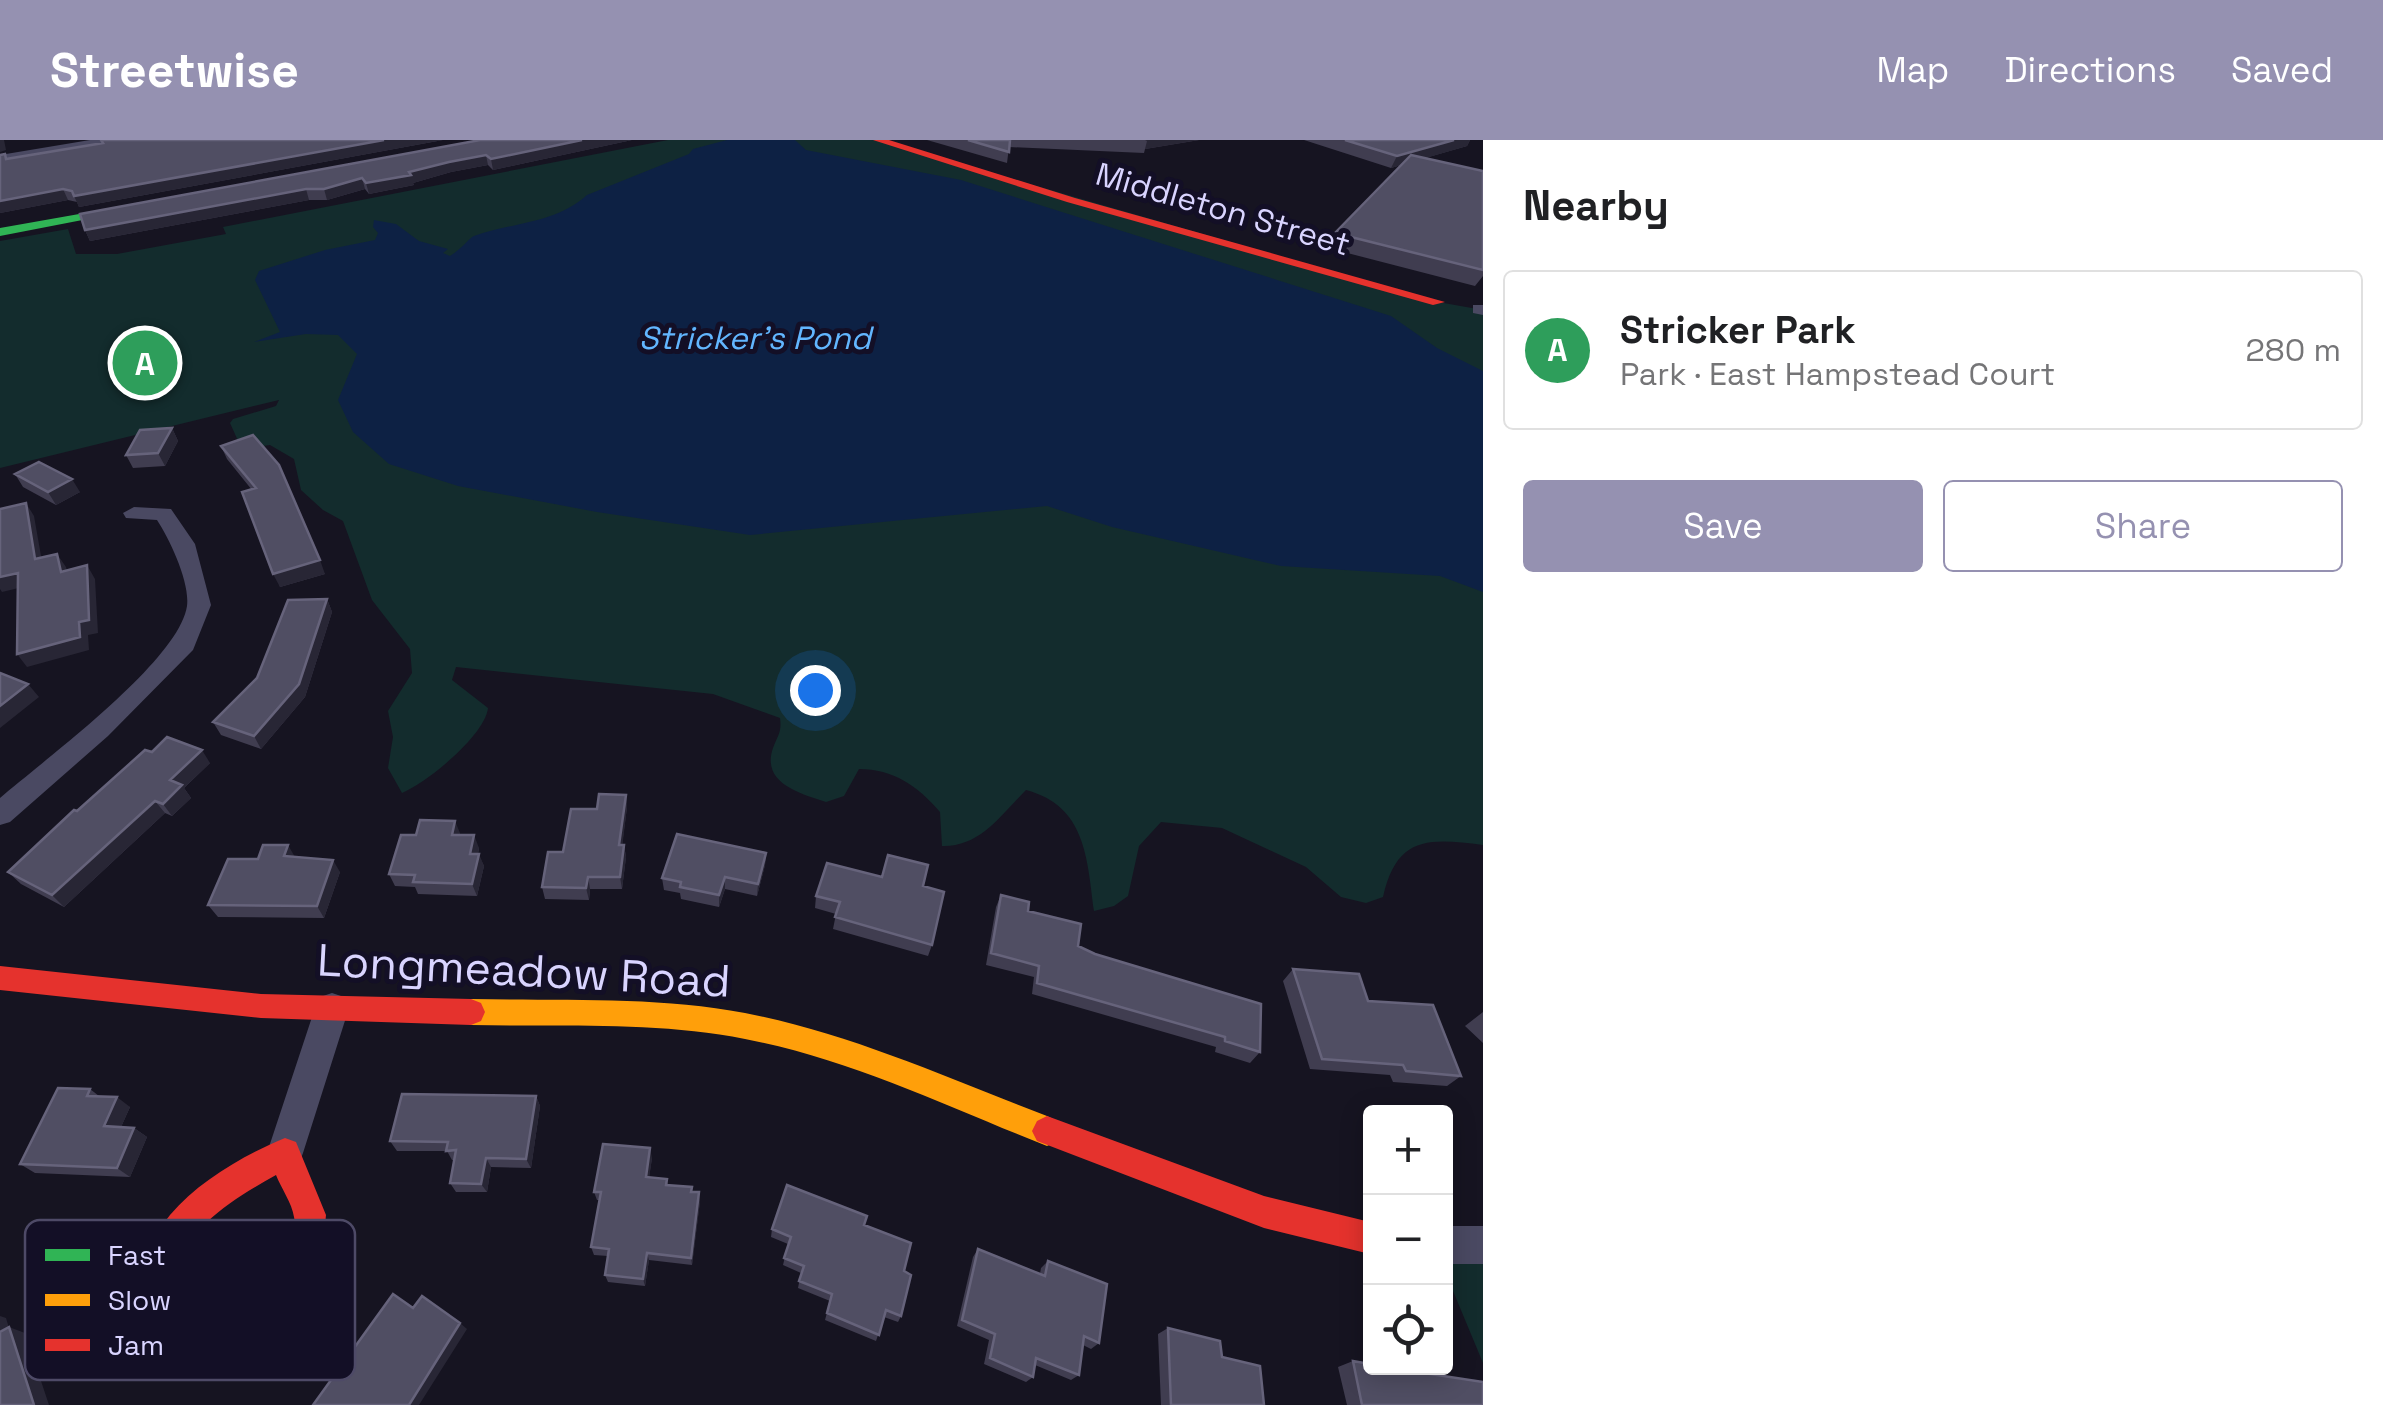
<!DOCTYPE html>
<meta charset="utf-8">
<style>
body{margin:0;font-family:"Space Grotesk",sans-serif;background:#f6f6f6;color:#202124}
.controls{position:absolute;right:30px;bottom:30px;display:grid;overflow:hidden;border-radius:10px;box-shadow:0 5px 25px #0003}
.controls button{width:90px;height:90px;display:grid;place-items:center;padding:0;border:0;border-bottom:2px solid #e0e0e0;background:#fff;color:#202124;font:50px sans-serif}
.you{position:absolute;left:815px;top:550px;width:35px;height:35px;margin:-25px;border:8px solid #fff;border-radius:50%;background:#1a73e8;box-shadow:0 0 0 15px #1a73e833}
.badge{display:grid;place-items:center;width:65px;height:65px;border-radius:50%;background:#9591b1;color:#fff;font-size:32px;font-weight:700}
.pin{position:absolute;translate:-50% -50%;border:5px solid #fff;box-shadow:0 2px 10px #0006}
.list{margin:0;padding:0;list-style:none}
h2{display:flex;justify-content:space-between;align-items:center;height:130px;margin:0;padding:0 40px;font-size:42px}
h2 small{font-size:32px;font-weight:400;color:#757577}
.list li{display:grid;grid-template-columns:65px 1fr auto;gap:30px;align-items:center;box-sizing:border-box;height:160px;margin:0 20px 20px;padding:0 20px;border:2px solid #e0e0e0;border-radius:10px}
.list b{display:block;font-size:38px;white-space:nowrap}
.list p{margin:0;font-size:32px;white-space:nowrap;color:#757577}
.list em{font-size:32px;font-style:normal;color:#757577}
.actions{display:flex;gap:20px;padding:30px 40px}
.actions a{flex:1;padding:22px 0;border:2px solid #9591b1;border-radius:10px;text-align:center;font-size:35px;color:#9591b1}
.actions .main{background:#9591b1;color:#fff}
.icon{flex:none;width:55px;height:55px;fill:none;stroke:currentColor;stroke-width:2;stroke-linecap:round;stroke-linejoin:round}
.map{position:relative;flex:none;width:1483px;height:1265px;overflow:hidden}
header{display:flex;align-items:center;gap:60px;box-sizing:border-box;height:140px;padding:0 50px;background:#9591b1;color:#fff}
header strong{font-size:48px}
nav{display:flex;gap:55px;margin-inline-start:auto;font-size:35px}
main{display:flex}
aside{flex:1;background:#fff}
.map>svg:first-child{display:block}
.green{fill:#132c2d}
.water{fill:#0d2144}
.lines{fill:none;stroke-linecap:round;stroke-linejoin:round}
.street{fill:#4a4962;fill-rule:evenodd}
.fast{fill:#30b455;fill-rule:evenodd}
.slow{fill:#ff9f0a;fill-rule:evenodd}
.jam{fill:#e5322d;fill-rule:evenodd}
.wall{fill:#403d50}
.shaded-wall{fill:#282635}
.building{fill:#504e63;stroke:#66637b;stroke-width:2.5}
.labels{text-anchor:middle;stroke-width:10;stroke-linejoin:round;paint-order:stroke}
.far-street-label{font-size:32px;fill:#d9d4ff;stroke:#130f26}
.far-water-label{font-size:32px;font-style:italic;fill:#62b6ff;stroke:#130f26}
.near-street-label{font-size:45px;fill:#d9d4ff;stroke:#130f26}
.key{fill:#130f26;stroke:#4e4a67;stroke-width:2.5}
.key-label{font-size:28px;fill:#d9d4ff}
</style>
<header>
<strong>Streetwise</strong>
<nav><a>Map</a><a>Directions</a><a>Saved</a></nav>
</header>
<main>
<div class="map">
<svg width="1483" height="1265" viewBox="0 0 1483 1265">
<rect width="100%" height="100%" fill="#161421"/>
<path class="green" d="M668,0H878L1438,162L1483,170V705C1428,698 1397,696 1383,757L1366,763L1341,757L1306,727L1222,688L1161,682L1139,706L1128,756L1114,766L1094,771C1087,718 1086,666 1026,650C1000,676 980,707 942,706L940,672C918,646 893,629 859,629L844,656L826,662C799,653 761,643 773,608C778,595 782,592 780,578L713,554L456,527L452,540L488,568C485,595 428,642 402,653L388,628L393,597L388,571L412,533L410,509L372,460L343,381L323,370L301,350L294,319L270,305L234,310L239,303L230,283L233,279L276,266L279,260L0,328V101L68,89L76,114H117L226,94L223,87Z
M1446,1105H1483V1223L1446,1134Z"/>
<path class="water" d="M727,0H795L806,10L961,40L1391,176L1437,208L1483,231V452L1440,436L1281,426L1112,387L1047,366L750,395L597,372L458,346L389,324L353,292L338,260L357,214L338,195L306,194L254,202L280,192L255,140L259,131L325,110L375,100L378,93L373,87L374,80L396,84L419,101L448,109L443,113L450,116C464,107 469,98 474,96C513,82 555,84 587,55L689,14L693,9Z"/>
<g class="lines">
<path class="street" d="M90,0H118L0,23V15Z
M1473,165H1483V175L1473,173Z
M134,367L171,369L195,404L211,465L193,510L108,596L10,682L0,685V658C44,620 179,521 187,466C190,442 170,400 157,380L126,378L123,373Z
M332,853L344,857L349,868L303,1013L298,1026L285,1031L272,1026L267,1013L315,868L320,857Z
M1446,1086H1483V1124H1446Z"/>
<path class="fast" d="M130,65L134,70L0,96V88Z"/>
<path class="slow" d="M471,859C562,861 655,856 745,873C849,893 948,938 1047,976L1057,981L1062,991L1057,1001L1047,1006C948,967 850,919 745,899C655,881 562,887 471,885L461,881L457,872L461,863Z"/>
<path class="jam" d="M873,0H889L1075,58L1445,162L1433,165L1067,62Z
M0,826L261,854L471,859L481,863L485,872L481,881L471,885L261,878L0,850Z
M1047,976L1264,1056L1370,1082V1114L1264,1088L1037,1001L1032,991L1037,981Z
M285,998L296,1002L326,1075L320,1137L308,1167L285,1192L203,1232C187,1229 166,1224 154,1211C120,1175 143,1108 170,1075C199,1041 244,1015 285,998ZM276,1035C281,1048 292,1063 294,1077C305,1131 273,1162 230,1184C216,1191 203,1202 187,1195C173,1188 172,1177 172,1163C172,1096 223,1065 276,1035Z"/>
</g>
<path class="wall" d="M443,0L79,67L77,62L68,60L0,73L7,19Z
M480,0H632L493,30L488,25L451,32L413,43L414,45L369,54L365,49L327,60H309L90,101L85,90Z
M927,0H1199L1145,9L1144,13L1009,7L1007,23Z
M1304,0H1470L1467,6L1425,18L1483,31V136L1475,146L1328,108L1335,93L1401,25L1391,28Z
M172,288L178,301L165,326L133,328L126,315Z
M221,306L325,434L280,447L252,350L227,319Z
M15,334L80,352L56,365L23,347Z
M327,459L332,472L305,557L261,609L221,595L213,582L257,538Z
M152,612L210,623L184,648L191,658L172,676L165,673L64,767L21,744L8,732Z
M626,655L627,667L622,705H624L626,717L622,749H590L589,760L545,759L542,747L563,712L597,669Z
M460,693V695L479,708L478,714L484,726L477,756L418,754L415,747L395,746L389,734Z
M766,713L765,725L757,756L725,749L719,767L681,759L680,753L664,750L662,738Z
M295,717L340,732L324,778L218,777L208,765L258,719Z
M882,737L923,746L932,805L928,816L833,789L836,774L815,768L816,756Z
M1001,755L1028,771L1078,806L1260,912L1250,923L1215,912L1216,907L1032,854L1034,837L986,825L996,767Z
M1293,829L1368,861L1461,936L1447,946L1393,942L1390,935L1310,929L1283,841Z
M1483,872V903L1465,886Z
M90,949L99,956L130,967L121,987L134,988L147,997L130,1037L35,1033L20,1024Z
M536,956L540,966L531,1028L491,1027L487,1052H456L450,1043L454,1020H452L447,1011H397L390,1001Z
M652,1018L649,1037L667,1039L668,1046L693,1052L700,1061L692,1125L649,1120L645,1146L608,1142L605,1135L608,1116L594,1115L591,1107L599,1060H597L594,1052Z
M864,1085L904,1131L901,1176L898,1182L884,1177L876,1201L825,1180L830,1161L798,1148L801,1133L783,1125L788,1104L771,1097L772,1089Z
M978,1109L1040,1134L1041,1128L1048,1121L1099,1203L1091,1209L1083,1205L1079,1235L1071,1240L1035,1225L1033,1237L1026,1242L984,1224L989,1200L957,1186L973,1117Z
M1168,1188L1222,1217L1264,1265H1161L1158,1194Z
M1353,1221L1483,1265H1347L1338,1227Z"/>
<path class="shaded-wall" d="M0,0H4L6,10L0,12Z
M384,0H443L79,67L74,56Z
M582,0H632L493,30L491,19Z
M1145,0H1199L1145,9L1147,1Z
M1454,0H1470L1467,6L1391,28L1397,16Z
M486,15L488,25L451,32L413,43L414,45L369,54L366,43L449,22Z
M362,38L365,49L327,60L324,49Z
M63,49L68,60L0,73V61Z
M306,49L309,60L90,101L85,90Z
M172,288L178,301L165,326L158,313Z
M72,339L80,352L56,365L48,352Z
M26,363L34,376L44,433L35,419Z
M57,414L66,427L70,445L61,432Z
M320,420L325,434L280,447L273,434Z
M87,425L95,439L98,493L88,495L89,510L27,527L17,514L79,482Z
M18,433L27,446L2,452L0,449V437Z
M327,459L332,472L305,557L261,609L254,596Z
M28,544L39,557L0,588V566Z
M202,610L210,623L184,648L191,658L172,676L163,664L170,640Z
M626,655L627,667L621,717L619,705Z
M155,661L165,673L64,767L52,755Z
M455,681L460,693L456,707L452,695Z
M474,695L479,708L475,726L470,714Z
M288,705L295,717L284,716Z
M624,705L626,717L622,749L620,737Z
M766,713L765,725L757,756L758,744Z
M479,714L484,726L477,756L472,744Z
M333,720L340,732L324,778L317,766Z
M588,737L590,749L589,760L586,748Z
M725,737V749L719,767V755Z
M536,956L540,966L531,1028L526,1019Z
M117,957L130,967L117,996L104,986Z
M134,988L147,997L130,1037L117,1028Z
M650,1008L652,1018L648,1046L646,1037Z
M486,1018L491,1027L487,1052L481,1044Z
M699,1052L700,1061L692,1125L691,1118Z
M647,1113L649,1120L645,1146L643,1139Z
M0,1176L6,1178L13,1201L0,1197Z
M460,1183L467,1189L419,1265H409Z
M9,1187L25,1193L49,1265H34Z"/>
<path class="building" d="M101,0H384L74,56L72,51L63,49L0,61V15L5,14L6,19L103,3Z
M480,0H582L491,19L486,15L449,22L409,32L411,35L366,43L362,38L324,49H306L85,90L80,74Z
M968,0H1010L1009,12Z
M1345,0H1454L1397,16Z
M1411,15L1483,31V130L1335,93Z
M172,288L158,313L126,315L140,290Z
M253,295L279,325L320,420L273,434L242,352L256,348L221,306Z
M39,322L72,339L48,352L15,334Z
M26,363L35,419L57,414L61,432L87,425L89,480L79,482L80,497L17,514L18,433L0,437V369Z
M327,459L299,544L254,596L213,582L257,538L288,460Z
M0,533L28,544L0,566Z
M167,597L202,610L170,640L182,645L163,664L155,661L52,755L8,732L74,670L77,671L145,610L152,612Z
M599,654L626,655L619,705H624L620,737H588L586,748L542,747L548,712H563L571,669H597Z
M420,680L455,681L452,695H474L470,714H479L472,744L413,742L415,735L389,734L401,695H416Z
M677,694L766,713L758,744L725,737L719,755L680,747L681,742L662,738Z
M263,705H288L284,716L333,720L317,766L208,765L228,719H258Z
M888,715L928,725L923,746L944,752L932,805L835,777L840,762L816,756L827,723L882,737Z
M1001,755L1029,762L1028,771L1081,784L1078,806L1095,814L1261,864L1260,912L1225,901V897L1037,843L1039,826L991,813Z
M1293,829L1359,834L1368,861L1433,865L1461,936L1406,931L1403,925L1322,919Z
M58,948L90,949L87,956L117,957L104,986L134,988L117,1028L20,1024Z
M402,954L536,956L526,1019L486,1018L481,1044L450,1043L456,1010L446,1011L448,1002L390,1001Z
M603,1004L650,1008L646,1037L667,1039L666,1045L692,1047L691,1052H699L691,1118L647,1113L643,1139L605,1135L609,1109L591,1107L601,1052H594Z
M787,1045L867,1076L864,1085L911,1103L904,1131L911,1135L901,1176L886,1170L879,1195L827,1173L832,1154L799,1141L804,1126L784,1118L791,1097L772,1089Z
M978,1109L1045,1136L1048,1121L1107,1144L1099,1203L1084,1196L1079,1235L1036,1218L1033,1237L990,1218L995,1194L962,1180Z
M393,1154L413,1168L422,1156L460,1183L409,1265H313Z
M9,1187L34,1265H0V1192Z
M1168,1188L1220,1201L1222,1217L1260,1226L1264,1265H1171Z
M1353,1221L1370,1224V1228H1391L1483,1242V1265H1362Z"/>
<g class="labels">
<g class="far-street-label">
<text transform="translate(1223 69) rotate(16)" y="11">Middleton Street</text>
</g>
<g class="far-water-label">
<text x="755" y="209">Stricker's Pond</text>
</g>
<g class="near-street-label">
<text transform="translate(524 830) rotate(3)" y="16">Longmeadow Road</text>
</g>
</g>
<rect x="25" y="1080" width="330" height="160" rx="15" class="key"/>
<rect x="45" y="1109" width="45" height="12" fill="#30b455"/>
<rect x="45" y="1154" width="45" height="12" fill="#ff9f0a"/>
<rect x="45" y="1199" width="45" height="12" fill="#e5322d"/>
<g class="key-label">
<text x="108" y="1125">Fast</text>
<text x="108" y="1170">Slow</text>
<text x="108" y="1215">Jam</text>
</g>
</svg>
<div class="controls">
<button>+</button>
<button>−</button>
<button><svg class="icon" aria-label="locate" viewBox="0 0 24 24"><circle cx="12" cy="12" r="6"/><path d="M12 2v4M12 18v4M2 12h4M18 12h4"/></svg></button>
</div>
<div class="you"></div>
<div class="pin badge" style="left:145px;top:223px;background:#2e9e5b">A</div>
</div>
<aside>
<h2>Nearby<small></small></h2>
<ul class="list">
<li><span class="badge" style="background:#2e9e5b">A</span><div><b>Stricker Park</b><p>Park · East Hampstead Court</p></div><em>280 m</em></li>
</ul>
<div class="actions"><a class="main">Save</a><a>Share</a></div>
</aside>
</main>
